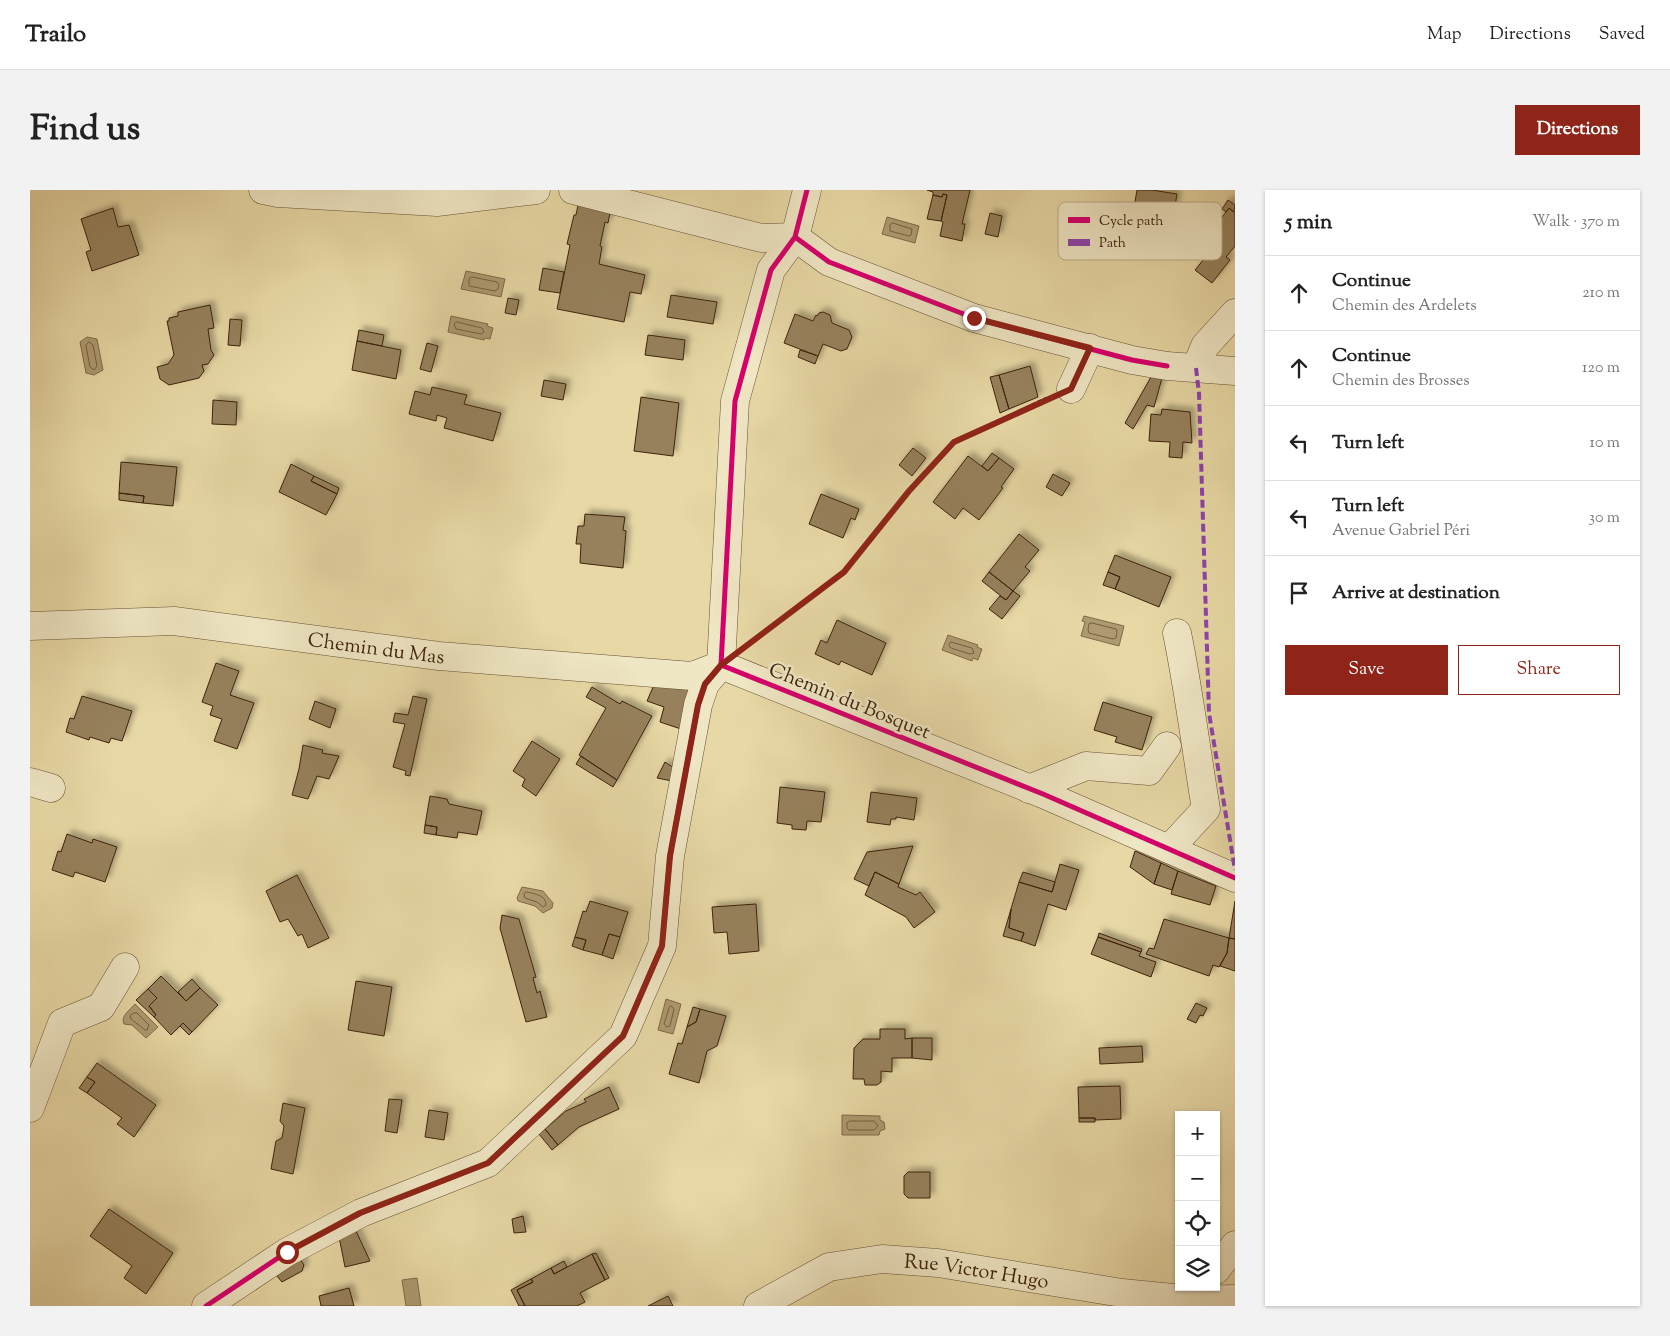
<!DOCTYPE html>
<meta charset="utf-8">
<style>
body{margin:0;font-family:"Sorts Mill Goudy",serif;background:#f2f2f2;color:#222}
.controls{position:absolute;right:15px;bottom:15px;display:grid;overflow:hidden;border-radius:0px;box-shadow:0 1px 4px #0004}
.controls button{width:45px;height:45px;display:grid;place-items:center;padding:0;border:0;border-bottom:1px solid #e0e0e0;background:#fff;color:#222;font:25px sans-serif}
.stop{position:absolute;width:15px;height:15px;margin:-11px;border:4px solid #8f2418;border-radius:50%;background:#fff}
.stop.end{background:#8f2418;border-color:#fff;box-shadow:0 1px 5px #0008}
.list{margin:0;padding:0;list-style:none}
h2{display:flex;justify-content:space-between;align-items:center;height:65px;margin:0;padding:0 20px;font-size:21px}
h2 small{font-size:16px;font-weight:400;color:#767676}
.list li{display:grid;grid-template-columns:32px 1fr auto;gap:15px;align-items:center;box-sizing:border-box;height:75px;padding:0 20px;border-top:1px solid #e0e0e0}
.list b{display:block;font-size:19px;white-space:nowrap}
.list p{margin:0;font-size:16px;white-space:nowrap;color:#767676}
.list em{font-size:16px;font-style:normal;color:#767676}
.actions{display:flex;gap:10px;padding:15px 20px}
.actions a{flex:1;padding:11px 0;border:1px solid #8f2418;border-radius:0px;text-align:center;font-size:18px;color:#8f2418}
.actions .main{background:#8f2418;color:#fff}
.icon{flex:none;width:28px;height:28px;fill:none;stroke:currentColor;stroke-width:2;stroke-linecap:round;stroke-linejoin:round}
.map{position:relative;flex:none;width:1205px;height:1116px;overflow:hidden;border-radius:0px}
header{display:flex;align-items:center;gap:30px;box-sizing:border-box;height:70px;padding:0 25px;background:#fff;border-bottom:1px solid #e0e0e0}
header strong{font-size:24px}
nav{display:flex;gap:28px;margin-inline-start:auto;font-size:18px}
.intro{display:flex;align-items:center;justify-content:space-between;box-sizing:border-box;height:120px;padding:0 30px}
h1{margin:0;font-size:35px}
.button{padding:12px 22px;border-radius:0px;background:#8f2418;color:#fff;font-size:18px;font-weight:700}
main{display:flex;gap:30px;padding:0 30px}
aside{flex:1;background:#fff;border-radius:0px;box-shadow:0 1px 4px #0004}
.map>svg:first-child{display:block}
.water{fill:#ae9a71;stroke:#816a49}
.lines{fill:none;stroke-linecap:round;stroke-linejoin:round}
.shore{stroke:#765e3e;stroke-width:1}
.building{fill:#96815c;stroke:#3e230c;filter:url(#shadow)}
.minor-casing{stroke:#685032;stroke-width:29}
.path{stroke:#3e230c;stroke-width:3;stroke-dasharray:4 2.5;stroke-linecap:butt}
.minor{stroke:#efe6c4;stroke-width:28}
.quiet{stroke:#8e44ad;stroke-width:4;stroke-dasharray:8 4;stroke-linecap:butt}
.cycleway-casing{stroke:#efe6c4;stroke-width:8}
.cycleway{stroke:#d6006c;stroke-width:5}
.route{stroke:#8f2418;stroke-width:6}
.labels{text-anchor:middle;stroke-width:5;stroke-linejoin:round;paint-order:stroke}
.street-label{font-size:20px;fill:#3e230c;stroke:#efe6c4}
.key{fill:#efe6c4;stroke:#baac8d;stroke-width:1}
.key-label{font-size:14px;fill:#3e230c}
</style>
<header>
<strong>Trailo</strong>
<nav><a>Map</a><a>Directions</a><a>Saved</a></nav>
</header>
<div class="intro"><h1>Find us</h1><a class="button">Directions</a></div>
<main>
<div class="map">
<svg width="1205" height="1116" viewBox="0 0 1205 1116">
<defs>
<filter id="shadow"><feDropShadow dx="4.5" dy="-4.5" stdDeviation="2.5" flood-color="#0004"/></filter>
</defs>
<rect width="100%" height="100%" fill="#e7d8a5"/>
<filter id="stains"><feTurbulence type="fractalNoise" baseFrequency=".004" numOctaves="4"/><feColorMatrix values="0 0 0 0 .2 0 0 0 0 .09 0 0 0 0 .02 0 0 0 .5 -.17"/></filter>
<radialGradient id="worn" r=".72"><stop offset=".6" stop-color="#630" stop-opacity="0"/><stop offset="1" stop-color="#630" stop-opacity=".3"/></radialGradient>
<path class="water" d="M857,27L889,36L885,53L852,44Z
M436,81L475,89L471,107L431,99Z
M421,126L458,134L457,136L463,138L460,149L455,148L454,150L418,142Z
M57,147L67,149L73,180L64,185L56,183L50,152Z
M1054,426L1094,436L1089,456L1051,446L1055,432L1052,431Z
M918,445L948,455L947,457L952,459L948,470L943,468L942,471L912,460Z
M492,697L513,701L523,713L522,718L513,723L505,716L488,711L487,708Z
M636,809L651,814L643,844L628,840Z
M105,814L128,837L116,848L102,835L94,834C90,826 100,820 105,814Z
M812,925L850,926V930L854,932L855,939L850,941L849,945H812Z
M387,1088L391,1116H376L372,1090Z"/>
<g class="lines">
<path class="shore" d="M863,33L882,39L881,45L879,46L860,41V35Z
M442,87L467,92L469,95L468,99L465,101L439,96V89Z
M427,132L452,138L454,142L451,144L426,139L424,134Z
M59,152L63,155L67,176L64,180L60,177L56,156Z
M1062,433L1086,439L1087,442L1086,448L1083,449L1059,443L1058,440L1059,434Z
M921,452L942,458L944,463L940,464L921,458L919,456Z
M497,702C505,704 516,705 516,715L513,717L507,712L495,708L494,704Z
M641,816L644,819L640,836L637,837L634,834L639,818Z
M104,823H107L119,835L117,840H115L101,829L100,826Z
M820,931H844L848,936L844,940H819L817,938V933Z"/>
</g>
<path class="building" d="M897,0H940L932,34H935L932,51L910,46L913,32L911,31L917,5L913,4L912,7L903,5V2Z
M1107,0H1122L1147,4L1141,41L1101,35Z
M913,4L917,5L911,31L897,29L903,5L912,7Z
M550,6L582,12L578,33L575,32L570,56L572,57L569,74L615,85L611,104L600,102L594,132L527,119L540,55L537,54L544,25H546Z
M1198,10L1205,15L1204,22L1199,18L1196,22L1192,19Z
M83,18L88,37L99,35L109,65L62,81L56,62L61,60L51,29Z
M1199,18L1205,23V56L1196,67L1200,70L1182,93L1165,80L1174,69L1170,65L1179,54L1174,51Z
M960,23L972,26L968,47L955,44Z
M513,78L534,82L530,103L509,100Z
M641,105L687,112L683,134L637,127Z
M478,108L489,110L486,125L475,123Z
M180,115L184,138L178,139L181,160L184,165L178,174L172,175L174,181L169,188L139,195L130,189L127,177L138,174L144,165L137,131H139V128L148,126V122Z
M793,122L800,125L802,133L819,140L822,147L817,159L811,161L793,154L788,166L754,153L765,124L783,131L786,125L787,126L789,123Z
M200,129L212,130L210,156L198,155Z
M329,140L354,145L352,156L327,151Z
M618,145L655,150L653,170L615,165Z
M327,151L371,160L366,189L322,180Z
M397,153L408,156L401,182L390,179Z
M770,160L788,166L785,174L768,167Z
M1000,176L1008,207L979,219L969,185Z
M969,185L979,219L970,223L960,187Z
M1121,187L1132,188L1124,217L1117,215L1103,239L1095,233Z
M514,190L536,194L533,210L511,206Z
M402,197L437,205L434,214L471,223L463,251L414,238L417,228L407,225L406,231L379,224L385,201L400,205Z
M611,207L649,213L643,266L604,261Z
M183,210L207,212L206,235L182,234Z
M1132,219L1160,222L1162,253L1153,252L1152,268L1139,267L1140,252L1119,251L1121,224L1131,225Z
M883,258L896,268L882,286L869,275Z
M962,263L969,268L958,281L952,276Z
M938,266L958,281L969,268L984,279L971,297L973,298L949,330L933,318L925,329L903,312Z
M91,272L147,277L143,316L113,313L114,306L89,303Z
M261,274L284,286L281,291L307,304L296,325L249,302Z
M1023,284L1040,293L1032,306L1016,297Z
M284,286L309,298L307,304L281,291Z
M89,303L114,306L113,313L89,310Z
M791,304L829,319L825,330L821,328L813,348L779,334Z
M555,324L595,327L593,340L596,341L593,378L550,373L551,354H546L548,336H554Z
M989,344L1009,360L995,377L1000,381L983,401L959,382Z
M1085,365L1141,387L1129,417L1085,399L1090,387L1078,382Z
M959,382L983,401L976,410L952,391Z
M1078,382L1090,387L1085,399L1073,395Z
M983,401L990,406L972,429L959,419L970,406L976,410Z
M807,430L856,453L842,485L811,471L809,475L785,464L791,450L797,453Z
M186,473L209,481L200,505L224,513L207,559L184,551L192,529L180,525L183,516L172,512Z
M624,495L660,500L651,539L630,532L634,517L617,511Z
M562,497L590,514L592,511L622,526L587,590L549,565L576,518L556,507Z
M52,506L102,521L92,551L81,548L79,553L60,547L59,550L36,542L40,528L44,529Z
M383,506L397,509L380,586L375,585L376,581L363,577L375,534L363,532L365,523L378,525Z
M285,511L306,519L300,538L279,529Z
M1073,512L1122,527L1112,560L1085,552L1087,547L1064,540Z
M502,551L530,569L506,606L492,596L495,589L483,581Z
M273,555L293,560L292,563L309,566L299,589L287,586L278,609L262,605L269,579Z
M551,566L587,590L583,597L546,574Z
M635,572L644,578L642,591L627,588Z
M750,597L795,602L791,632L777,631L776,640L762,639V635L747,633Z
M841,602L887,608L884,630L866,627V629H861L860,635L837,632Z
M400,606L417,609L419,614L452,621L447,645L428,642L427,648L406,645L407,637L395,635Z
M395,635L407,637L406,645L394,643Z
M37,644L62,653L63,649L87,657L75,692L45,682L43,687L22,680L28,661L31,662Z
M883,656L869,694L845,682L839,696L824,689L837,662Z
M1105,661L1131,673L1124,694L1100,677Z
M1131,673L1148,681L1142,700L1124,694Z
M1030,674L1049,680L1036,720L1018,714L1005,756L991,751L994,743L979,738L981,719L989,692L1022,702Z
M1148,681L1186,696L1180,715L1141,704Z
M845,682L869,694L868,697L886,705L890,702L905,722L884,738L876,727L835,705Z
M993,682L1025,692L1022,702L989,692Z
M267,685L299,748L278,758L272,744L268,746L258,729L250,732L236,701Z
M560,711L598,722L590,747L579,744L572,765L553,760L556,750L545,747L553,721L556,722Z
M1205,711V749L1199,748Z
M726,714L729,761L699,764L697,742L684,743L682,717Z
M981,719L979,738L994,743L991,751L973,746Z
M472,725L489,729L506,787L503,788L507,803L510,801L517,827L496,832L470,738Z
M1134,729L1199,748L1197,763L1189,777L1183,775L1179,786L1116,764L1119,758L1124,759Z
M1069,743L1112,759L1111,762L1068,747Z
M579,744L590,747L583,769L572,765Z
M545,747L556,750L553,760L542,756Z
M1068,747L1111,762L1109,766L1126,772L1121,787L1061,764Z
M1199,748L1205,749V781L1190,776L1197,763Z
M131,786L156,811L170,798L188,815L162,842L153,833L141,845L124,827L126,825L119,816L127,808L118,799Z
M162,789L170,798L156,811L148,802Z
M326,791L362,797L354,846L318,840Z
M118,799L127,808L119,816L126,825L124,827L106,810Z
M1166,813L1177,818L1173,826L1170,825L1166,833L1157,829Z
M663,817L670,819L666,832L657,837Z
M670,819L696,826L687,856L677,861L669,893L639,884L648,853L652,854L657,837L666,832Z
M153,833L162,842L159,845L150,836Z
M850,839H875V849L882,848V868H862V882L851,881V892L847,895H835L834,889H823L824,858L833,849H850Z
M882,848H902V870L882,868Z
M1112,856L1113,872L1070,874L1069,858Z
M67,873L126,915L104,947L87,934L92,928L57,903L65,892L57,887Z
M57,887L65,892L57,903L49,898Z
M1090,896L1091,929L1065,930V928H1049L1048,897Z
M579,897L589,919L549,937L528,955L515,939L536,921L556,912L554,909Z
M359,909L372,910L367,943L355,941Z
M253,913L275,918L263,984L241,979L246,951L252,948L254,936L250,931Z
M399,920L418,923L414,950L395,947Z
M1049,928H1065V932H1049Z
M515,939L528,955L522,960L509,944Z
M878,982H900V1008H878L874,1004V986Z
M79,1019L143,1063L116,1104L94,1088L102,1076L60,1046Z
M493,1026L496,1042L484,1043L482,1029Z
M325,1039L340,1071L315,1077L309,1047Z
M566,1063L579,1088L575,1090L562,1064Z
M562,1064L575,1090L550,1103L555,1112L547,1116H495L487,1100L503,1092L501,1089L521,1078L524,1084Z
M270,1069L274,1075L272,1081L252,1092L246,1085Z
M534,1071L537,1077L524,1084L521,1078Z
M501,1089L503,1092L487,1100L495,1116H489L481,1100Z
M319,1098L324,1116H291L289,1106Z
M638,1106L643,1116H618Z"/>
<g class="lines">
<g class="minor-casing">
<g id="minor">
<path d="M233,0L248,3L407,12L506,0"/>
<path d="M543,0L731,48L765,47"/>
<path d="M777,0L765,47L799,72L944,128L1102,170L1137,176L1205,181"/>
<path d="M765,47L741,80L705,211L691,475L1013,604L1205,688"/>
<path d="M1166,178L1175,156L1205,123"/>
<path d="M1041,199L1060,158"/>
<path id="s1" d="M0,436L144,431L409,466L662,486L691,475"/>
<path d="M0,592L21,598"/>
<path d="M999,599L1056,576L1119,581L1137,556"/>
<path d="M1139,659L1176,619C1166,560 1159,501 1147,443"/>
<path d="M0,918L32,833L71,817L95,777"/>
<path d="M1186,1080L1205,1055"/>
<path d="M176,1116L257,1062L331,1023L458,973L593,846L632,756L640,666L668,515L675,494L691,475"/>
<path id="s2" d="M728,1116L799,1077L852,1069L908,1073L1092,1103L1163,1110L1205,1109"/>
</g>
</g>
<path class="path" d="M718,455L814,382L879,301L924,252L1017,208"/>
<use href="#minor" class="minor"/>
<path class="quiet" d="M1166,178L1169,203L1179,523L1205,680"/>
<g class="cycleway-casing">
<path id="cycleway" d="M777,0L765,47L799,72L944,128L1102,170L1137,176
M765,47L741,80L705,211L691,475L1013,604L1205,688
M176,1116L257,1062L331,1023L458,973L593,846L632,756L640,666L668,515L675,494L691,475"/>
</g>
<use href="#cycleway" class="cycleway"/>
</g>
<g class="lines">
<path class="route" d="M257,1062L330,1023L458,973L593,846L632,756L640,666L668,515L675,494L691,475L814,382L879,301L924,252L1041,199L1060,158L944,128"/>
</g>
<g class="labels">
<g class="street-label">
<text dy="7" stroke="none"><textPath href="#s1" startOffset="348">Chemin du Mas</textPath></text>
<text transform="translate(820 510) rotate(22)" y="7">Chemin du Bosquet</text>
<text dy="7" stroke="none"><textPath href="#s2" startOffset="230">Rue Victor Hugo</textPath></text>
</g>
</g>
<rect x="1028" y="12" width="164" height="58" rx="8" class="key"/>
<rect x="1038" y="27" width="22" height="6" fill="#d6006c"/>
<rect x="1038" y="49" width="22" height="7" fill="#8e44ad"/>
<g class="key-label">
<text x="1069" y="35">Cycle path</text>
<text x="1069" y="57">Path</text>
</g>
<rect width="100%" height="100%" filter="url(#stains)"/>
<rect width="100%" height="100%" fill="url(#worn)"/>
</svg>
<div class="controls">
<button>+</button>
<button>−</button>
<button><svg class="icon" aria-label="locate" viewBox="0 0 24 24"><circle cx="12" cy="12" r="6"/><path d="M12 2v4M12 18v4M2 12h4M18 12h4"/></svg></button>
<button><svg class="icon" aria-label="layers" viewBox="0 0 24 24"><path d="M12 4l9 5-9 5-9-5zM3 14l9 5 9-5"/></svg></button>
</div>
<div class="stop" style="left:257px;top:1062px"></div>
<div class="stop end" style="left:944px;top:128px"></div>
</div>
<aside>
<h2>5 min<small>Walk · 370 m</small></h2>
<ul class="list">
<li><svg class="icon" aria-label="ahead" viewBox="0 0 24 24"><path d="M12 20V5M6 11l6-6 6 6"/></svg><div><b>Continue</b><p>Chemin des Ardelets</p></div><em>210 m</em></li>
<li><svg class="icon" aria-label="ahead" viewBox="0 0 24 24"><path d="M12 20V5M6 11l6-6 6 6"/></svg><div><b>Continue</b><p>Chemin des Brosses</p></div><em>120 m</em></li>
<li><svg class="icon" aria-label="left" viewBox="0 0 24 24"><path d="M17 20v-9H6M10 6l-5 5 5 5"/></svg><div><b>Turn left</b></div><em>10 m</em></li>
<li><svg class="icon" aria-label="left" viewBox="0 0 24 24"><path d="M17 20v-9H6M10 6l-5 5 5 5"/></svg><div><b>Turn left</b><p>Avenue Gabriel Péri</p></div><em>30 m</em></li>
<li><svg class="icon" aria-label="arrive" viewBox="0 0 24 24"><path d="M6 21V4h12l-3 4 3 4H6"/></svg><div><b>Arrive at destination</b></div></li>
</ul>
<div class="actions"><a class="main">Save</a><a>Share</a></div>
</aside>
</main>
